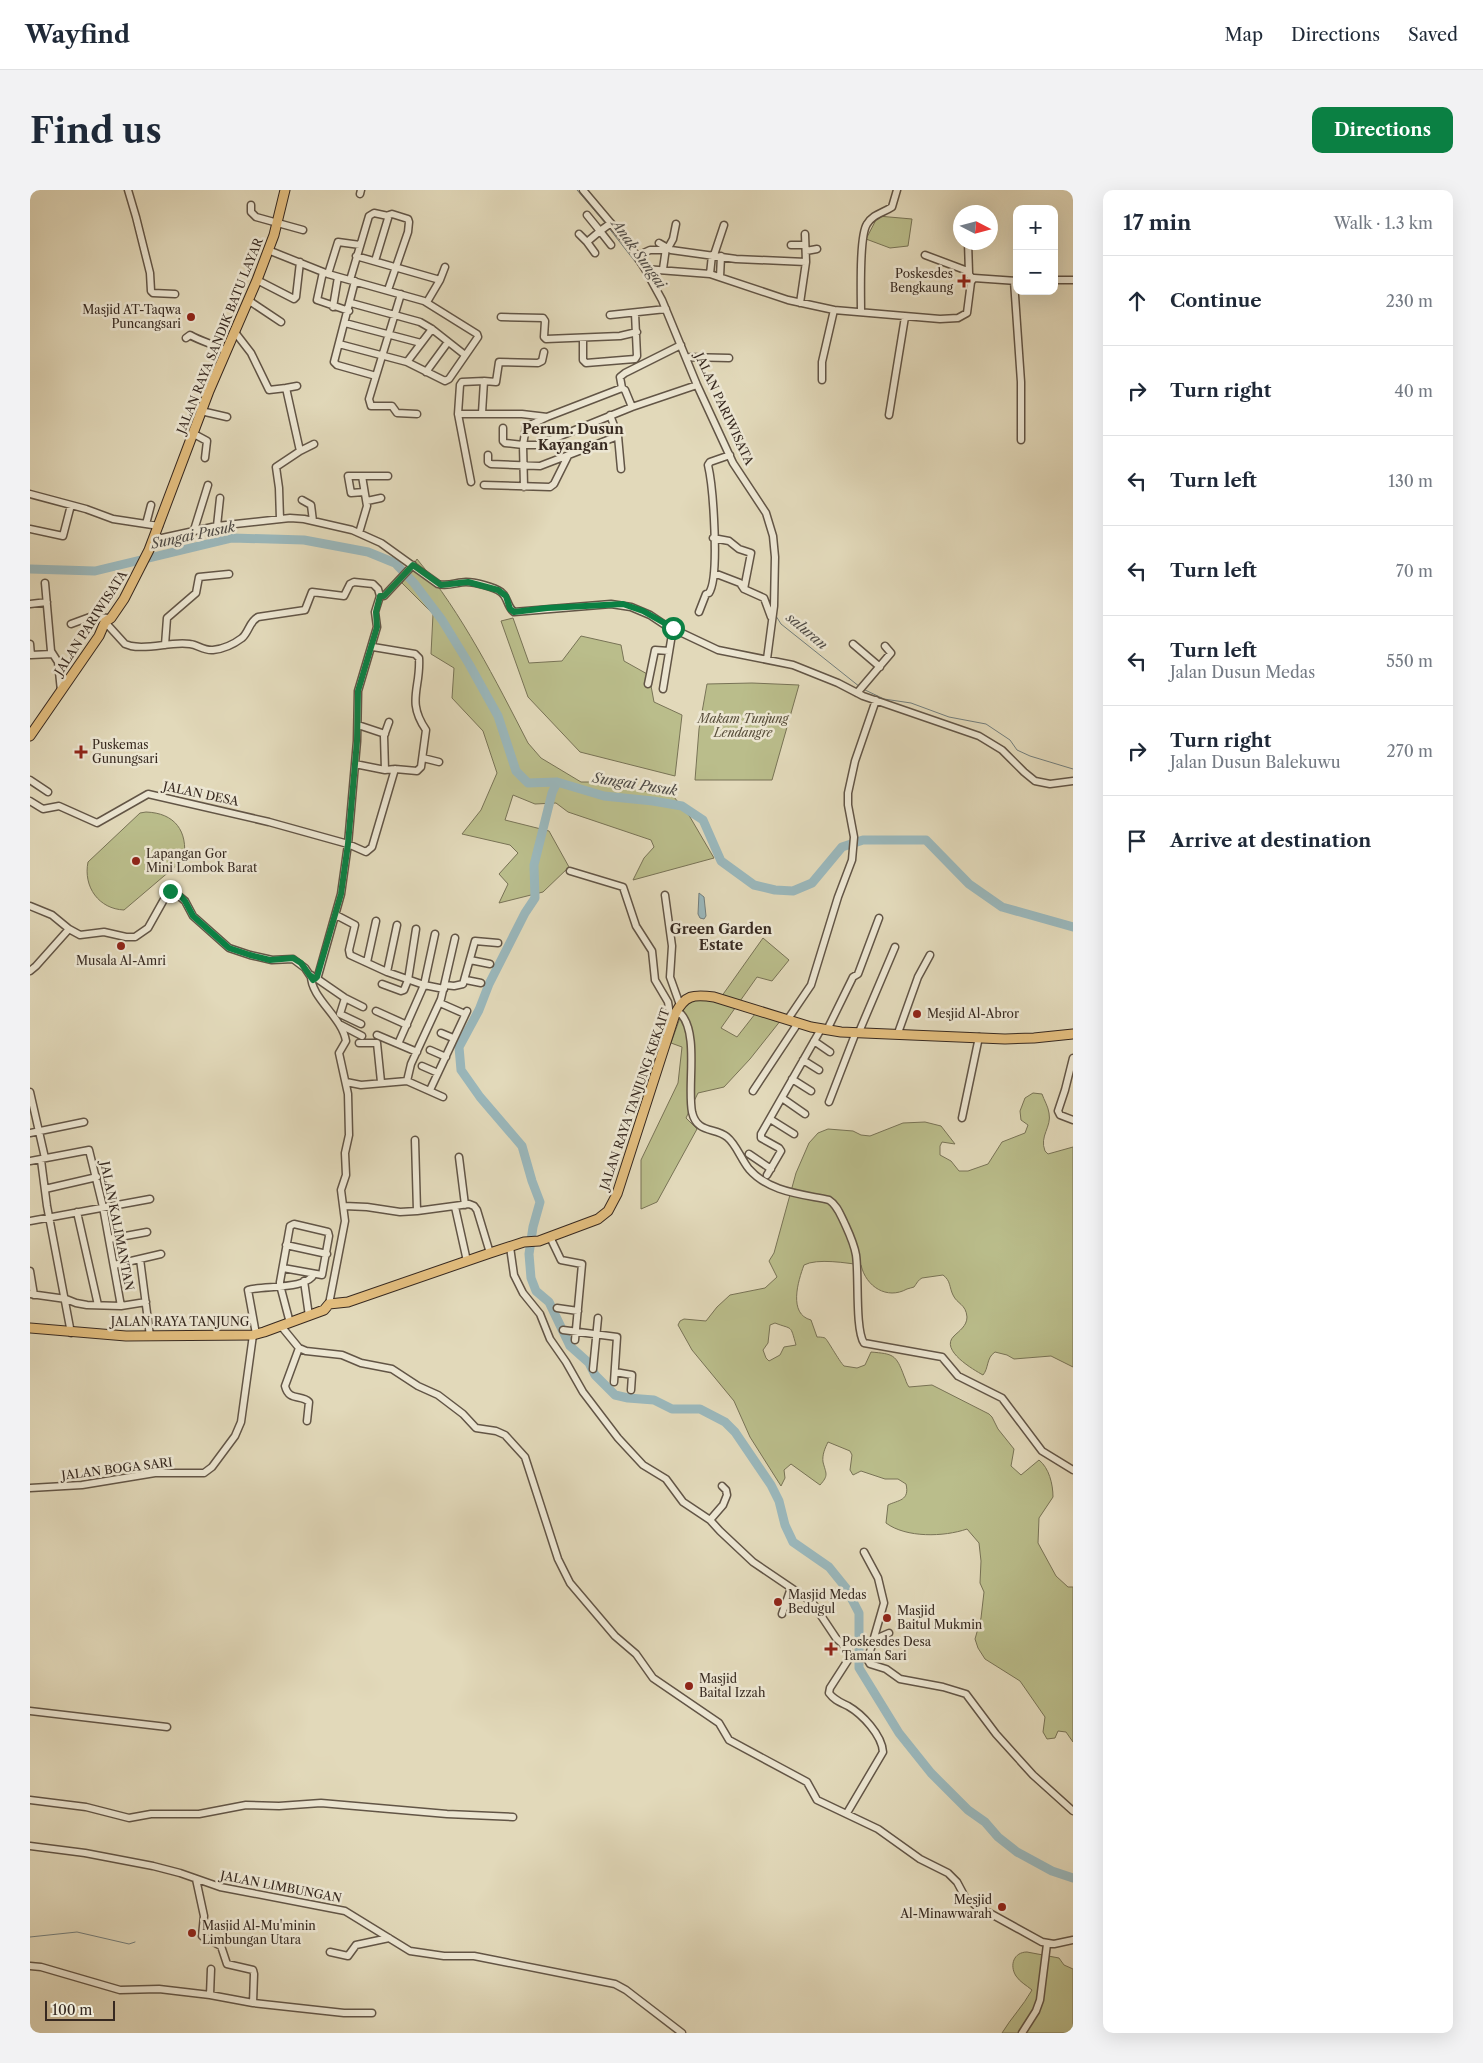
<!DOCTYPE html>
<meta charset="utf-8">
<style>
body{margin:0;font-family:"Libre Caslon Text",serif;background:#f2f2f3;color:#1f2937}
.controls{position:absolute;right:15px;top:15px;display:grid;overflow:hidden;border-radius:10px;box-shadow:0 5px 20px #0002}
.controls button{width:45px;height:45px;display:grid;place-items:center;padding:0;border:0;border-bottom:1px solid #e0e1e3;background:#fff;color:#1f2937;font:25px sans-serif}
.compass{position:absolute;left:923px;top:15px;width:45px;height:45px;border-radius:50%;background:#fff;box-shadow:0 5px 20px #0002;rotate:96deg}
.scale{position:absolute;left:15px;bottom:12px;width:70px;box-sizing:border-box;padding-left:5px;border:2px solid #372920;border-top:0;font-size:14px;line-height:18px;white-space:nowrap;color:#372920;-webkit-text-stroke:4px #ece6d2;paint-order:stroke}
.stop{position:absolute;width:15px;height:15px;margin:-11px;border:4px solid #0b8043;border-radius:50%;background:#fff}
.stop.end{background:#0b8043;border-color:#fff;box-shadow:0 1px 5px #0008}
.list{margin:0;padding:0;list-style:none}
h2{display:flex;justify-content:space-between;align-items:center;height:65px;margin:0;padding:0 20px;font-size:21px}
h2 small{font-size:16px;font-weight:400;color:#747a83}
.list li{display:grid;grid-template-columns:32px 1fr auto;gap:15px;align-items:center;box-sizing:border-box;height:90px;padding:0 20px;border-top:1px solid #e0e1e3}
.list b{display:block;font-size:19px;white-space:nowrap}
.list p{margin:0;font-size:16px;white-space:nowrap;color:#747a83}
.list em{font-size:16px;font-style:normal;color:#747a83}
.icon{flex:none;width:28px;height:28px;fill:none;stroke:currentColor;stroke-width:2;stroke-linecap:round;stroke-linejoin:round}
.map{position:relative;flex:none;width:1043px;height:1843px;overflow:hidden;border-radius:10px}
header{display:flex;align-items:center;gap:30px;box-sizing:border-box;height:70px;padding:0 25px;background:#fff;border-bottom:1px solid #e0e1e3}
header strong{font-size:24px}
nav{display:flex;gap:28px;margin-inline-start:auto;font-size:18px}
.intro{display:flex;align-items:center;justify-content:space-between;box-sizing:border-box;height:120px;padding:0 30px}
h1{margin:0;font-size:35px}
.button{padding:12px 22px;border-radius:10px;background:#0b8043;color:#fff;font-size:18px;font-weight:700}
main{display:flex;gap:30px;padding:0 30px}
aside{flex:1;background:#fff;border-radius:10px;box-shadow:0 5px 20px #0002}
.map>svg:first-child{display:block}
.green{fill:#babd8b;stroke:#787356;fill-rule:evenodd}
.water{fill:#9ab7bb;stroke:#727e7d}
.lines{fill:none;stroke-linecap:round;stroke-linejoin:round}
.stream{stroke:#727e7d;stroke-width:1}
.river{stroke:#9ab7bb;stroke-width:9}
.minor-casing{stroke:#625546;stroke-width:9}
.major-casing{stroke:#372920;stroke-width:11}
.minor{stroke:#ece6d2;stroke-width:6}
.major{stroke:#e1bc7d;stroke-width:9}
.route{stroke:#0b8043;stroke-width:6}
.poi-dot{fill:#8f2418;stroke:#ece6d2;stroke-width:2}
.labels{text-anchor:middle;stroke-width:5;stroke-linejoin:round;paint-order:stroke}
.poi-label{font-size:12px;fill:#372920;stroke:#ece6d2;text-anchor:start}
.street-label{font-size:12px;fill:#372920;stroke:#ece6d2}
.park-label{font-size:12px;font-style:italic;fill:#584e3b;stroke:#ece6d2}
.water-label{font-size:14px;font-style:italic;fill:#504c47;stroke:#ece6d2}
.neighbourhood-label{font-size:14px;font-weight:bold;fill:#372920;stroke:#ece6d2}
</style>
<header>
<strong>Wayfind</strong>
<nav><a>Map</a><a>Directions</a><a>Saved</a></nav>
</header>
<div class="intro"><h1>Find us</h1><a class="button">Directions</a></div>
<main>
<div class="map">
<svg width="1043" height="1843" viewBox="0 0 1043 1843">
<rect width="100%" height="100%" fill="#e2d9ba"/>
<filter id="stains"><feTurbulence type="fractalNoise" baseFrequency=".004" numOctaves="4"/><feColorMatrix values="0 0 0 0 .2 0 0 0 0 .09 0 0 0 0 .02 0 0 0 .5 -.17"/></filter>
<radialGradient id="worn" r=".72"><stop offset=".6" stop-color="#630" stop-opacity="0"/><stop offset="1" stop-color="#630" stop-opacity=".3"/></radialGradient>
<path class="green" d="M848,26L882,29L878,56L860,58L836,49Z
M387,369C433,425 465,489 498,553L511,568L551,592H568L644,607L660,627L684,668L603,690L614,668L624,657L621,650L538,622L526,613L505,614L483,605L475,630L519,641L539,677L513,702L469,713L478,694L469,684L488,663L480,655L432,644L451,620L467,583L453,541L422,508L424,478L401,464L403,424L372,393Z
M483,428L499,473L532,471L551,446L591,455L594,471L619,485L624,512L652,525L645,586L550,562L498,507L471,431Z
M722,493L769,495L742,590H665L669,539L677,494Z
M116,622C145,623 158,641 154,669L94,720C69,719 53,697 58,672L110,623Z
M733,748L759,770L742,791L727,787L691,838L707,847L725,824L751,830L720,869L694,897L668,903L656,928L667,939L627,1012L611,1019V970L648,893L652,857L641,853L656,811L676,806L689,810Z
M1003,903L1012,904C1014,910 1018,916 1019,923C1022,937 1009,946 1015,961L1018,964L1043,957V1177L1021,1166L984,1169L977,1165L965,1162C956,1168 959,1178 953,1185C944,1180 909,1160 924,1146C929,1141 937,1136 937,1127C936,1114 927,1114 923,1105C919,1097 921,1091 913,1085L892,1088C888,1090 887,1093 884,1097C882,1098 879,1098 877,1099C857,1110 836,1097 831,1075C817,1073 787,1068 774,1075C768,1091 758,1124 781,1130L787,1147C789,1147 792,1147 795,1148C797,1149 809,1171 814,1176L827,1178L835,1175L841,1162C863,1164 866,1164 874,1186C876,1190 876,1193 879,1197L902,1195L959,1224L962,1227L968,1239L984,1259L981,1276L991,1285L1009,1270C1019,1278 1023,1294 1023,1307L1009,1328L1008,1353L1026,1386L1038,1397H1043V1552L1036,1542L1028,1541L1025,1548L1017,1549L1013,1542L1015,1527L990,1491L955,1469L948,1458L945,1449L951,1428L954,1402L950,1393L951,1371L949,1353L937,1339C914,1347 876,1348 856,1333L858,1315C868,1310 880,1311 876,1294L868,1289H855L831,1281L823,1285L820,1280L822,1265L820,1261L798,1252C795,1258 792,1265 793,1272C796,1284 799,1285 790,1295L761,1274L754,1280L755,1288L751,1296L720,1247L704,1211L662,1160L648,1135L650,1131L654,1129L676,1131L687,1117L700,1105L735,1098L747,1087L739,1071L744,1063L766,983L779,953L788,943L798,939L823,941L831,945L840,946L873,933L895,932L911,936L925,954L912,952L910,956V965L921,971L929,981H938L958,974L972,952L995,943L998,935L991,930L990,921L995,908ZM745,1133C763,1140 760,1134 766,1155L754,1157L750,1165L739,1171L736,1168L733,1160L738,1153L740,1135Z
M997,1762L1029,1768L1034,1775L1043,1779V1843H972C981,1828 993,1816 1002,1800C996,1795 990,1792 986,1786C979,1775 984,1762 997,1762Z"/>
<path class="water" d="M669,703L674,707L676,726L674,729L670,728L668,724Z"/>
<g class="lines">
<path class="stream" d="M547,0L576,34
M578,37L614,83
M746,426L751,434L830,497
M833,499L854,509L881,513L919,527L956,534L980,550L987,560L1000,566L1043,579
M0,1747L47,1742L99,1754L105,1752"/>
<path class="river" d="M0,379L65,381L202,348L274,350L338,362L365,373L384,393L412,430L439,474L468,526L486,581L498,593L527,592L574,606L623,611L652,616L673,630L691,671L724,695L745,700L763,701L782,693L812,657L833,650H896L939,694L972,717L1043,737
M527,592L522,603L504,675L505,708L495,723L459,794L449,820L429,857L431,880L450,907L492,956L502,991L510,1012L503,1037L499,1064L501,1088L506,1101L519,1112L540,1156L559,1173L565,1185L585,1205L598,1208L624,1210L642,1219H670L695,1232L705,1242L741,1295L749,1311L755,1335L763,1352L799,1377L816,1398L829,1423V1478L869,1543L901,1583L938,1620L955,1632L968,1647L987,1662L1022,1681L1043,1688"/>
<g class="minor-casing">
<path id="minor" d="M98,0L106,27L120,83L121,101L123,103L145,104
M553,0L601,57L615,79L632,110L667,195L703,273L736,323L743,346L745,367L744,416L737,469
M330,4L331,0
M221,15V22L226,27L273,40
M581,33L570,41L581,55
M549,44L557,52L570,41L557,25
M557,52L565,63
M938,52L939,83
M629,53L641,60L706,69L776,72
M761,55H775
M638,58L643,49L646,34
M238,60L298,84L394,111L447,144L448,147L419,189L415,191L377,172L309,154
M776,61L787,59
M684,65L694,35
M895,65L935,80L943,89
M326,66L410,90
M607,66L620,60H635
M345,71L359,25L362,24L378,29L379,32L378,42L358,100
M615,79L680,84L758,110L804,120L910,129L928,128L937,123L941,92L944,88L987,91
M633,79L636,58
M293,82L287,110L319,121
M298,84L308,52L330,55
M680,84L682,65
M690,87L691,66
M227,90L264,109L266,107L270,72
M320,90L339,26L344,23L358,26
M1024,90H1043
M325,91L304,172L307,175L346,186
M984,91L991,192V250
M371,104L339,209L341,216H362L367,223L387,224
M218,110L251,132
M397,112L410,90L415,77
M321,113L390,132L402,139L435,165
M770,113L776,72L775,44
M303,117L308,87
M831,122C831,105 829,46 837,34C843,24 853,23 862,17L867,0
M580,125L636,119
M471,127L513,128L515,131L514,147L516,149L590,146L607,142
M315,133L391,153
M204,141L221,163L239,200L256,198L270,261L246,277L249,298L250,329
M156,148L160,145C172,152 184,154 196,161
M553,148V170L556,173L605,169L607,166L605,123
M656,167L699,168
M377,172L402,139
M396,182L418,152
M792,190V172L804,120
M454,191L466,192L469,172L508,173L512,171L514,162
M256,198L267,196
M592,198L590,187L595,183L651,155
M171,221L197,227
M452,223L454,191L432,192L430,195L428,224H492L517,227L592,198L595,200L602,217
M428,224L441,292
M859,225L875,127
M473,238V251L475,253L493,255H508L602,217L667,195
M164,244L177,251L175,268
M588,246L591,279
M270,261L284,254
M458,265V272L461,274L510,276L588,246L580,225
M332,286H318L321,303L334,302
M454,295L520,297L524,294L538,266
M494,297L493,255L496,237L517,227
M0,304L56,319L83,329L129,336
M272,310L281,315L283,331
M337,311L351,308
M116,334L121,315
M187,336L190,308
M0,339L33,346L41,315
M164,340L178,295
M329,343L337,316L332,286H358
M683,348L699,351L709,359L721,363L714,399
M123,350L187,336L260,328L274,329L322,340L351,353L408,394C418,397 427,392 436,392C445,392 464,397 471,402C478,407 477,417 484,422L581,414L601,417L620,425L635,435L688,460L763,475L808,493L833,506L949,546L972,560L994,582L1005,591L1020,594L1043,591
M684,383L710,393L714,399L734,408L741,427
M15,393L21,461L28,472L31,501
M350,406H354L383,375
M0,414L17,412
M669,422L676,404L679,403C690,387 683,296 678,275L680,272L700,265
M41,434L60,427L81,428
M0,454L1,465L22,464
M823,454L850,477
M135,455L137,428L166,403L169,387L199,384
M618,494L625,460L639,461
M633,499L643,438
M827,503L861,463L855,456
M328,535L355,544
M393,568L409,572
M325,574L355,580L365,579L387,581L391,577L396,540C376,511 391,498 389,468L385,464L343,457
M355,580L354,546L359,532
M0,590L18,602
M0,611L13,619L29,616L67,633L118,604L239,632L318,654L336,662L342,657L365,579
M540,681L593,697L606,736L622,761L625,790L638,812L641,831
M635,705L642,756L640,787L650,815
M0,716L22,725L39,739L50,745L74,742L96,747H105L118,738L137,704L143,701L155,711L163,726L199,758L220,765L242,770L263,769L275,778L283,790L281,785L285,789L288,786L311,704L318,654L327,551L328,501L347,437L345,422L350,406L348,399L343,394L324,392L320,394L314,406L282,402L275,420L228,427C219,432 219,442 212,448C204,454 193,459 183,460C174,461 168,455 160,454C141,451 120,460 101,456L95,454L75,432
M306,725L325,735L319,760L320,765L357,782L394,795L368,854
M405,744L394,795L414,799
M440,770L460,774
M337,772L346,731
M0,781L6,776L39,739
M357,782L367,735
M281,786C281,808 312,827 316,851L309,863L318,904L319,945L315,963L316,985L311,1000L315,1031L299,1114
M286,788L315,808L333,817
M436,790L451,793
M352,794L371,801L374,800L378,790L386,739
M415,795L424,796L433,794L445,751L468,753
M315,808L310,824L331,834
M410,813L435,824
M346,821L377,835
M645,824H651C669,844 657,896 662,922C667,944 685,937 697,947C706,954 711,969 719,979C739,1002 771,1004 799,1010C807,1015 810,1024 814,1032C819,1043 824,1053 826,1065C829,1084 825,1140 834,1153L912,1167L928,1186L972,1208L1012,1261L1043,1280
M758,829L781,795L808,707L822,670L824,647L818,615V603L825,571L846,510
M309,834L332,846
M797,840L823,787L828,784L849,728
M829,842L865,757
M411,843L423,848
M868,843L888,787L900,765
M347,845L387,862
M784,851L800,862
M329,853H347L351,892
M400,860L416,867
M1043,868L1035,900L1028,921L1030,925L1043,930
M773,870L789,880
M392,876L408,883
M762,889L781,901
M377,891L381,874L411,809L425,748
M316,892L331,895L377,891L413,907
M400,900L437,821
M723,901L768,833
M0,902L15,968
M752,908L775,924
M799,912L826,842
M932,928L949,847
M740,929L764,944
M0,943L54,932
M385,950L387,1021L439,1014L444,1016L447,1020L460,1063
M719,964L741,979
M429,967L435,1015
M11,970L17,1016L41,1143
M0,971L59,960L73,1017L91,1116
M737,985L751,961L749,958L731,948V944L791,839
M15,999L67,987
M314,1016L337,1017L370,1022L387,1021
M425,1017L437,1071
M47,1022L68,1115
M0,1031L120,1009
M520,1047L531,1070L552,1074L545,1150
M79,1049L117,1042
M256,1055L297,1064
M480,1057L484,1085L493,1103L510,1124L520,1149L536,1172L553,1202L588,1248L613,1275L636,1289L653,1312L680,1330L690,1341L723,1372L782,1412L806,1448L818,1459L820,1467
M110,1069L120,1146
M84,1075L131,1064
M253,1078L292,1085L299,1046L298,1042L264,1034L260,1036L250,1092V1095L260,1133
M0,1081L4,1105
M274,1091L279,1126
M0,1104L36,1109L46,1113L57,1115L91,1116L116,1112
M527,1118L548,1121
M251,1136L269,1158L276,1161L312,1165L331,1173L362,1179L388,1196L408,1205L433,1224L446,1238L466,1241L475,1245L495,1267L528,1369L540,1393L585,1446L606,1464L623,1488L689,1533L699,1550L777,1592L787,1610L848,1639L890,1669L918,1683L927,1692L935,1707L945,1715L1012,1752L1024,1754L1043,1750
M533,1140L587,1147L584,1192
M226,1144L218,1100C233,1095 277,1100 284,1084
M269,1158L255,1196C259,1212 271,1204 279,1212L277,1231
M563,1179L568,1128
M585,1182L602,1185L601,1200
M0,1298L52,1295L125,1283H174L182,1277L205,1246L211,1232L223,1145
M680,1330L693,1315L697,1305L696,1300L692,1296
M752,1424L761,1398
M843,1450L859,1443
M820,1467L835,1468L839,1465L854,1413L848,1388L834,1362
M836,1467L840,1474L856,1479L870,1489L913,1497L936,1504L966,1544L1003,1585L1043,1621
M0,1521L137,1537
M0,1610L56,1617L99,1628L121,1624H169L216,1615L249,1616L291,1613L417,1624L483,1627
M817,1623L853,1562C852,1545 832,1524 818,1516C810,1512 804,1510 799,1503L800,1498L820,1467
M0,1656L55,1663L123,1676L150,1683L190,1697L315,1721L380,1761L414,1766H444L585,1794L596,1800L652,1843
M166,1689L174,1726L172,1746L191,1756L197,1774L223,1780L224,1784L223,1813
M300,1762L318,1766L326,1755L359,1748
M0,1776L11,1777L90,1800L129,1799L180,1805L223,1813L314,1823H342
M180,1805L181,1779
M992,1843L1006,1821L1010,1810L1017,1754"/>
</g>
<g class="major-casing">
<path id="major" d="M0,546L69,446L75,432L81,428L94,409L119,360L179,201L227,90L244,45L255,0
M0,1138L96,1146L223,1145L234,1142L294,1120L299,1114L318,1112L460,1063L494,1052L509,1051L568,1029L578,1021L587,1004L645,824C655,805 663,804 684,807L781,837L811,842L975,849L1004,848L1043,844"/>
</g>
<use href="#minor" class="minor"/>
<use href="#major" class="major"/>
</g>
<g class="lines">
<path class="route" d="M140,701L147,702L155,711L163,726L199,758L220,765L240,770L263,768L271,773L283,790L281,786L285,789L287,787L311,704L318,654L327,551L328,501L347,437L346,422L350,406H354L383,375L411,395L438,392L468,400L476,406L480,419L484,422L517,418L593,414L613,421L643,438"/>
</g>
<g class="poi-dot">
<path d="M931.5 83.5h5v5h5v5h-5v5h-5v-5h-5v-5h5z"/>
<circle cx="161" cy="127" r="5"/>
<path d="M48.5 554.5h5v5h5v5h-5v5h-5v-5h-5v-5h5z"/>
<circle cx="106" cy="671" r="5"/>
<circle cx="91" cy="756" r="5"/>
<circle cx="887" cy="824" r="5"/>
<circle cx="748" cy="1412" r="5"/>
<circle cx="857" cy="1428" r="5"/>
<path d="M798.5 1451.5h5v5h5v5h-5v5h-5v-5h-5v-5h5z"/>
<circle cx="659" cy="1496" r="5"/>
<circle cx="972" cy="1717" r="5"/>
<circle cx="162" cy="1743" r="5"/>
</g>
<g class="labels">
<g class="poi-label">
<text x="923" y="88" text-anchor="end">Poskesdes<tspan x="923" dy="14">Bengkaung</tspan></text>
<text x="151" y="124" text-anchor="end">Masjid AT-Taqwa<tspan x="151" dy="14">Puncangsari</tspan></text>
<text x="62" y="559">Puskemas<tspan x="62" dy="14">Gunungsari</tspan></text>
<text x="116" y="668">Lapangan Gor<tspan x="116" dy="14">Mini Lombok Barat</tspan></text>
<text x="91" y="775" text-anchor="middle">Musala Al-Amri</text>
<text x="897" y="828">Mesjid Al-Abror</text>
<text x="758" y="1409">Masjid Medas<tspan x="758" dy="14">Bedugul</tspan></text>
<text x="867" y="1425">Masjid<tspan x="867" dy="14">Baitul Mukmin</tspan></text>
<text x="812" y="1456">Poskesdes Desa<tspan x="812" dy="14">Taman Sari</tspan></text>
<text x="669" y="1493">Masjid<tspan x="669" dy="14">Baital Izzah</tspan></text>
<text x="962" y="1714" text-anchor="end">Mesjid<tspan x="962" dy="14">Al-Minawwarah</tspan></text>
<text x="172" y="1740">Masjid Al-Mu'minin<tspan x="172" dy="14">Limbungan Utara</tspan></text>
</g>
<g class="street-label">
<text transform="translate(190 146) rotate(-68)" y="4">JALAN RAYA SANDIK BATU LAYAR</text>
<text transform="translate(694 219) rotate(65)" y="4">JALAN PARIWISATA</text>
<text transform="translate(61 433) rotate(-57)" y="4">JALAN PARIWISATA</text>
<text transform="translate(171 604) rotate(12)" y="4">JALAN DESA</text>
<text transform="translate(605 909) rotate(-71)" y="4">JALAN RAYA TANJUNG KEKAIT</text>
<text transform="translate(87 1036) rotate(79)" y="4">JALAN KALIMANTAN</text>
<text x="150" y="1136">JALAN RAYA TANJUNG</text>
<text transform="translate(87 1279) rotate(-7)" y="4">JALAN BOGA SARI</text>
<text transform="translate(251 1697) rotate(11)" y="4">JALAN LIMBUNGAN</text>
</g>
<g class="park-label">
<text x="713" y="533">Makam Tunjung<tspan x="713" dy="14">Lendangre</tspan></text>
</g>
<g class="water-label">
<text transform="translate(609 64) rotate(54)" y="5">Anak Sungai</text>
<text transform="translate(163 345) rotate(-12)" y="5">Sungai Pusuk</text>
<text transform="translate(777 441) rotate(40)" y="5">saluran</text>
<text transform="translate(605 594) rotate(9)" y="5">Sungai Pusuk</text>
</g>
<g class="neighbourhood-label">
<text x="543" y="244">Perum. Dusun<tspan x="543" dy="16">Kayangan</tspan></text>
<text x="691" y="744">Green Garden<tspan x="691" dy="16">Estate</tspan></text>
</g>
</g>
<rect width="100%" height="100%" filter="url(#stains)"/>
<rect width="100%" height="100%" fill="url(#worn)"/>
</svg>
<div class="controls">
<button>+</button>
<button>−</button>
</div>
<svg class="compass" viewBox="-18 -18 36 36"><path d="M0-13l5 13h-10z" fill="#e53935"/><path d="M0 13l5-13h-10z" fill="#747a83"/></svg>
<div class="scale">100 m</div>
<div class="stop" style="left:643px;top:438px"></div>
<div class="stop end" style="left:140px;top:701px"></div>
</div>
<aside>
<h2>17 min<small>Walk · 1.3 km</small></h2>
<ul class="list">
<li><svg class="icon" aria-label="ahead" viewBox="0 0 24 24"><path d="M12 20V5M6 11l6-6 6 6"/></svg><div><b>Continue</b></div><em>230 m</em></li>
<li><svg class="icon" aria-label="right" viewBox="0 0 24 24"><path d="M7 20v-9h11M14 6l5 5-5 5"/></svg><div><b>Turn right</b></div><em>40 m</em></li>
<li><svg class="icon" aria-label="left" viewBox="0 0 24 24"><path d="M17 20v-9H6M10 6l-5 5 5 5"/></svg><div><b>Turn left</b></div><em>130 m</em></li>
<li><svg class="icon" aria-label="left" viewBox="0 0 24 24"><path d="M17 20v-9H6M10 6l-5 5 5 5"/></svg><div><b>Turn left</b></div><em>70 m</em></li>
<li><svg class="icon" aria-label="left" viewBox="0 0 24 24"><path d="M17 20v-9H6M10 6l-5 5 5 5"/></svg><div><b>Turn left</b><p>Jalan Dusun Medas</p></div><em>550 m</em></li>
<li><svg class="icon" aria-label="right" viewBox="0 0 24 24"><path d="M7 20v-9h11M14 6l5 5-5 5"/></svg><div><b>Turn right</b><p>Jalan Dusun Balekuwu</p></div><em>270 m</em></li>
<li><svg class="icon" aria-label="arrive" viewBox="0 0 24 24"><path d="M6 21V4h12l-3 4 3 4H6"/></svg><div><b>Arrive at destination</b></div></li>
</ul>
</aside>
</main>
